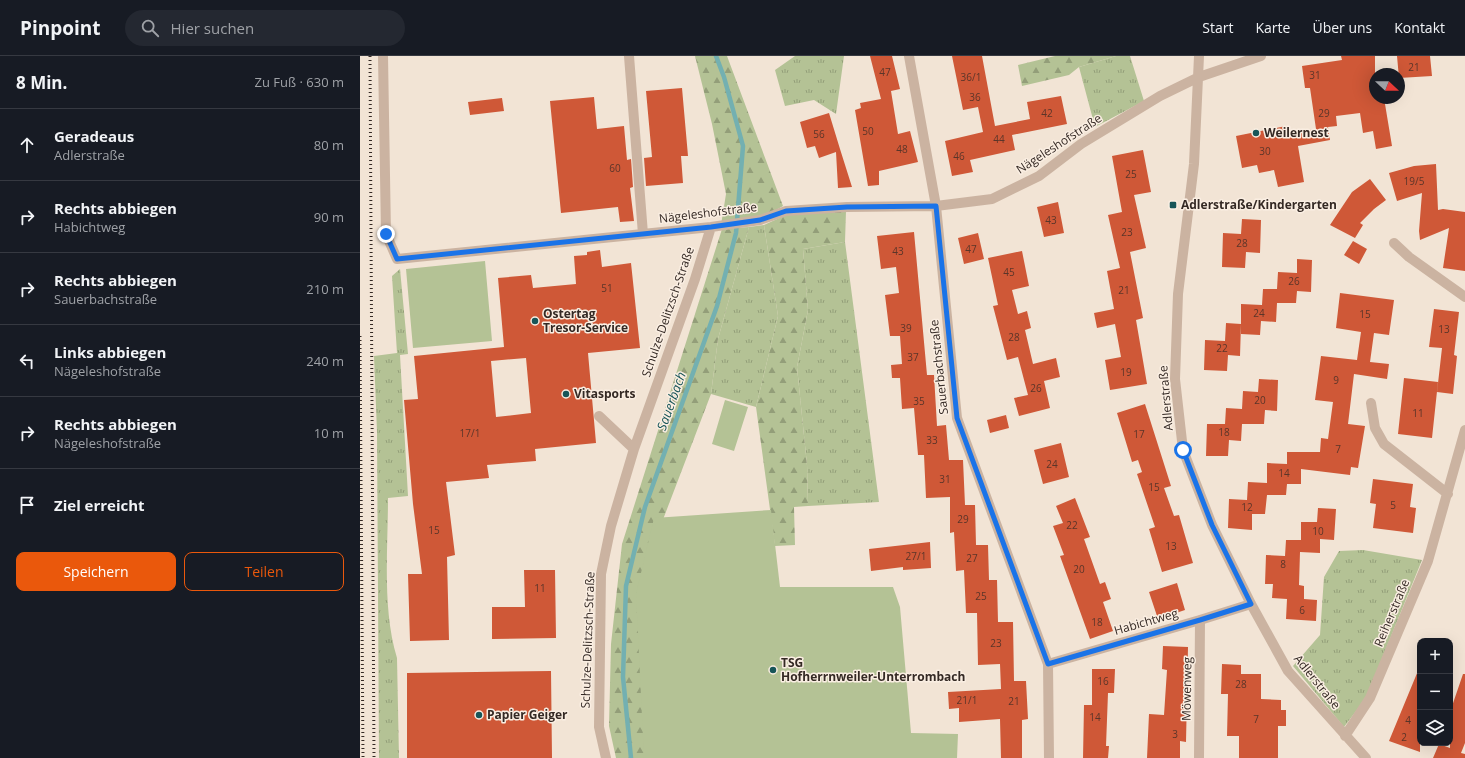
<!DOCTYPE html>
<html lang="de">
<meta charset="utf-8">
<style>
body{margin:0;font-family:"Open Sans",sans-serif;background:#242831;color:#f1f3f6}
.controls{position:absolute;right:12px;bottom:12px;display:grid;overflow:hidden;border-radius:8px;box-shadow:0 4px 16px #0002}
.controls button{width:36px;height:36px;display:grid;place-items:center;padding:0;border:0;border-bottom:1px solid #363941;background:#171b24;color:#f1f3f6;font:20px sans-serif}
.compass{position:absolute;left:1009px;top:12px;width:36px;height:36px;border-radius:50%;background:#171b24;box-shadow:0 4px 16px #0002;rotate:112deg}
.stop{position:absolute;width:12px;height:12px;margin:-9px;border:3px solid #1a73e8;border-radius:50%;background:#fff}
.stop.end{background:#1a73e8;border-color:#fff;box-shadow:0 1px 4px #0008}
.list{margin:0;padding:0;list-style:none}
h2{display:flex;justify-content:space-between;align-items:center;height:52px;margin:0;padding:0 16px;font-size:17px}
h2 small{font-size:13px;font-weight:400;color:#9ea1a6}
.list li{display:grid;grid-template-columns:26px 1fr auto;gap:12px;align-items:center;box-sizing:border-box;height:72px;padding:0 16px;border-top:1px solid #363941}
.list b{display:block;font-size:15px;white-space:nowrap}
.list p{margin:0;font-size:13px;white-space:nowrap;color:#9ea1a6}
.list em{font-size:13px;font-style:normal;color:#9ea1a6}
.actions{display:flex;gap:8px;padding:12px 16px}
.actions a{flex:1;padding:9px 0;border:1px solid #ea580c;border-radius:8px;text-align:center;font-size:14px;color:#ea580c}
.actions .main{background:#ea580c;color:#fff}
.icon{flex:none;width:22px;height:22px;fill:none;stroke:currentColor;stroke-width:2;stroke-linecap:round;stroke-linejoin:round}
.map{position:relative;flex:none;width:1105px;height:702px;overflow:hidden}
header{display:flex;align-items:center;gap:24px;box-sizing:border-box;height:56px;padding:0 20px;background:#171b24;border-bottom:1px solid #363941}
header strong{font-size:19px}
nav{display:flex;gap:22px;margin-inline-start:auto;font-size:14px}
.search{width:280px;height:36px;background:#242831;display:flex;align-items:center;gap:10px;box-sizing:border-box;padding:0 14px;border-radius:22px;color:#9ea1a6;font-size:15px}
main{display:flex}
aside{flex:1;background:#171b24}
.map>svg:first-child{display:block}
.grass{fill:url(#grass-tufts)}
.forest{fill:url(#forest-firs)}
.garden{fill:#b4c295}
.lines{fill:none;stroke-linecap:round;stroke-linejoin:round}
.stream{stroke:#73b0b1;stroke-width:4.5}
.building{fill:#cf5837;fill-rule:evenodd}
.minor{stroke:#cbb3a1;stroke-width:10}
.rail{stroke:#342924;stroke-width:3;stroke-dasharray:1 3;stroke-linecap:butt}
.route{stroke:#1a73e8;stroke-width:5}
.poi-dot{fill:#175558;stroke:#faeee2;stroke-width:1.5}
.labels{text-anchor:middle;stroke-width:3;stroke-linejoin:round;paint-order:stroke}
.number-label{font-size:10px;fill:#5b3529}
.poi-label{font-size:12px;font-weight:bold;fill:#342924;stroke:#faeee2;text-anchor:start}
.street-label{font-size:12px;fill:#342924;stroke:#faeee2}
.water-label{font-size:13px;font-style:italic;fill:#175558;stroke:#faeee2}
</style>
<header>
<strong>Pinpoint</strong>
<div class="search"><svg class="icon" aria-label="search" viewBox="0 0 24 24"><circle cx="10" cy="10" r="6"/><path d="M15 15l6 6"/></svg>Hier suchen</div>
<nav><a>Start</a><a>Karte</a><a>Über uns</a><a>Kontakt</a></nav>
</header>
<main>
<aside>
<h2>8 Min.<small>Zu Fuß · 630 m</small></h2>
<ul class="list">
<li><svg class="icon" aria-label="ahead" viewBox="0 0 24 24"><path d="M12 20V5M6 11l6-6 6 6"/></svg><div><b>Geradeaus</b><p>Adlerstraße</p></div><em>80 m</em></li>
<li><svg class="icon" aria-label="right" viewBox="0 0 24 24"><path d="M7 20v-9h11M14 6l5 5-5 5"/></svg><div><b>Rechts abbiegen</b><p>Habichtweg</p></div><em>90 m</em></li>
<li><svg class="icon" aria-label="right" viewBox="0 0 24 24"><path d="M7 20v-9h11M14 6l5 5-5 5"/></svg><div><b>Rechts abbiegen</b><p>Sauerbachstraße</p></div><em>210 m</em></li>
<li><svg class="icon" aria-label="left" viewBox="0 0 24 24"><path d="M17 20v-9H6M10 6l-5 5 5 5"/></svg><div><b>Links abbiegen</b><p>Nägeleshofstraße</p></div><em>240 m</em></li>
<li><svg class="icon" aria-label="right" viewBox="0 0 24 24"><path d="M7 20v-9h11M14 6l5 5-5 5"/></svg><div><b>Rechts abbiegen</b><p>Nägeleshofstraße</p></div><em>10 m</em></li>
<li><svg class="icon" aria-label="arrive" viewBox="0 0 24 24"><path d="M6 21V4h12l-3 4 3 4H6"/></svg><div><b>Ziel erreicht</b></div></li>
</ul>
<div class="actions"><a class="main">Speichern</a><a>Teilen</a></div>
</aside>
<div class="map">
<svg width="1105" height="702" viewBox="0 0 1105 702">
<defs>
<pattern id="grass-tufts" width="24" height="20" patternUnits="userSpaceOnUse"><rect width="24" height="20" fill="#b4c295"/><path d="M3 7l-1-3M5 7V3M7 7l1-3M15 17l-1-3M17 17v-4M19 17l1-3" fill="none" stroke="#939e79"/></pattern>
<pattern id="forest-firs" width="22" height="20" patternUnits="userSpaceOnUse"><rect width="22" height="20" fill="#b4c295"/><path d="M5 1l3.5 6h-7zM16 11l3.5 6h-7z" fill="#939e79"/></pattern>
</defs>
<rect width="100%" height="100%" fill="#f2e4d5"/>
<path class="grass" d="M435,0H484L476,58L454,44L425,50L415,14Z
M756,0H770L784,45L735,71L719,11Z
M404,169L418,260L396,351L351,338L358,283L389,171Z
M485,186L519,446L448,450L447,409L437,311L448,254L443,193Z
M40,213L48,298L40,299L48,440L28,442C28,493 22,553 37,602L39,702H19L17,376L14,300L37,297L32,220Z
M1003,494L1062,504L1006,642L984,671L933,610L960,579L964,521L979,495Z"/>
<path class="forest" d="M335,0H367L423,150L397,165L361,169L366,138L352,68Z
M695,0H756L719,11L709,19L662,30L658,9Z
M486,155L485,186L443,193L448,254L437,311L447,409L448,450L434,451L435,489L415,490L396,351L418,260L404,169L426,159Z
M389,171L358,283L351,338L299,474L293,702H256L249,670L251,588L262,488L362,173Z"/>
<path class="garden" d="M125,205L132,285L53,292L46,213Z
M365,344L388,351L374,395L352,388Z
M411,454L420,531H533L540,551L551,677L598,678L597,702H284L276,538L294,462Z"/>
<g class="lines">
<path class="stream" d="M271,702L263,621L266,530L285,451L357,250L376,177L383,90L364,21L356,0"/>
</g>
<path class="building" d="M510,0H532L540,33L531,35L538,78L550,75L558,106L519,115V129L508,130L495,54L501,52L500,47L521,43Z
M592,0H622L635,70L670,63L667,46L701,40L707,68L652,79L655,94L610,104L613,116L592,120L585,85L623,76L618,51L603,54Z
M981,0H1015V42H1024L1032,90L1016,93L1013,75L1003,77L1000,57L976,60L977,70L968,71L970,84L938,90L944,126L918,131L914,114L899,117L897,109L882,112L876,80L926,70L927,78L956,73L950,32H945L942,10L982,4Z
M1037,0H1070L1072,20L1039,22Z
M322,32L328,100H321L323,127L286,130L284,102L292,101L286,35Z
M234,41L237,73L264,70L267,104L271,103L273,131L270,132L274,165L260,166L258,151L201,157L190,45Z
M142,42L144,55L110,59L108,46Z
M469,57L480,93L492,131L478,132L476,96L459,102L455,90L447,92L440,66Z
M783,94L791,136L774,139L786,192L770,196L783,262L776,264L787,328L750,334L745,304L761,301L755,268L737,272L734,257L754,253L747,215L760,212L748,159L762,156L752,100Z
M1076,108L1078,154L1083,153L1105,156V215L1083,212L1089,172L1060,184L1059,175L1062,137L1037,145L1029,117L1054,110Z
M1010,123L1026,144L1014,153L1000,167L1003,169L995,182L970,169L992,136Z
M698,146L704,177L684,181L677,151Z
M882,163L901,164L900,197L886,196L885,212L862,211L863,177L881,178Z
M554,176L567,319H574L577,370L586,369L589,404H603L605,449H615L616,489H628L629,524H637L638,566H653L654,625H666L668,663L662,664V702H641L640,663L599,666V652L589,653L588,636L641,633L640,608L618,609L617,557H606L604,514L596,515L594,476L590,477V441L566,442L564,399H558L554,352L542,353L540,322H532L531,309L542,308L540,280H530L525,239L539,237L536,211L521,213L517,180Z
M618,177L624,203L604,208L598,182Z
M993,185L1007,193L999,208L984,199Z
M240,194L242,211L271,207L280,292L228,297L236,387L175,393L176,405L127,409L129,422L86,426L95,499L87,501L89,584L50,585L48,518H62L53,448L44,344L58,343L54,300L144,291L138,222L171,219L173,232L216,228L214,200L227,199V196ZM166,302L171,357L136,361L131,305Z
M662,195L669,230L652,234L658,258L667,255L671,272L665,274L673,308L696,302L700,321L684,325L690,352L659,360L654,342L668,339L658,301L647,304L633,250L638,249L628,202Z
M937,203L952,204L951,236L937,235L936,247H917L916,266L901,265L900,279L881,278V248L902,249L903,233H917L918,216L937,217Z
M980,237L1034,244L1029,279L1014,277L1010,306L1029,308L1027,323L994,318L988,368L1005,370L998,412L991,411L990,419L941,413V428H927L926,439H907L905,458H892V474L868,472L869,443L887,444L888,426L907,427V407L927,408V396H960L961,382L968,383L973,346L955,344L961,300L997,304L1001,276L976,272Z
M1074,253L1099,256L1094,299L1097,300L1093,338L1077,336L1082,292L1069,291Z
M866,267L881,268L880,300L868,299L867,315L844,314L845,284L865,285Z
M1044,322L1078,326L1072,382L1038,378Z
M899,323L918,324L917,355L905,354L904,368H882L881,385L869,384L868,400H846L847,368H865L866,352L882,353L883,335L898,336Z
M785,348L811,430L804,432L814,460L819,459L833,507L802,516L789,473L795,471L777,418L782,416L778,404L772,406L757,357Z
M646,359L649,372L630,377L627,364Z
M701,387L709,421L683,428L674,394Z
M1013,423L1053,428L1050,451L1056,452L1053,477L1013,472L1016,448L1010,447Z
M715,442L730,481L724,483L740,528L745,526L751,543L743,546L753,575L730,583L700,500L704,499L693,470L703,467L696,450Z
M958,452L976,453L974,484L960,483V497L940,496L939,529L944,530V543L957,544L956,565L926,563L927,543L912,542L913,528H905L906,499L925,500L926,484H941V466H957Z
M570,486L571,512L543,514V511L511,515L509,493Z
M164,514H195L196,582L132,583V551H165Z
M817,527L825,554L798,563L789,536Z
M803,590L828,591L826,686L820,685V702H787L789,658L804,659L807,614L802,613Z
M862,608L881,609V618H901V643L921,644V654H926V670H918V702H879V680H867L868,638H861Z
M1060,610V696L1029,685Z
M732,613H755L754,637H748L746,690H749L748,702H723L724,649H732Z
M191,615L192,702H47V617Z
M1103,618H1105V687L1101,697L1105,698V702H1073L1079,688L1090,692V656Z"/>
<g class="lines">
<path class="minor" d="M23,0L26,178L37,203L351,171L400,164L426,155L487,151L576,150L632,143L679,120L721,88L800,40L839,21L901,0
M269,0L283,178
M549,0L576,150L597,362L688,608L689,702
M839,0L834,108L818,238L815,323L823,394L852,469L891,548L928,615L1006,702
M1034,187L1049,201L1105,241
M1011,347L1015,372L1024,388L1088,438
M239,360L274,393
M688,608L840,564L891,548
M985,680L1010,642L1068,505L1105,374
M246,702L239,671L241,518L251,470L274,393L335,223L351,171
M839,702L840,564"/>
<path class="rail" d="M10,0L14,702
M0,280L3,702"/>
</g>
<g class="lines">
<path class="route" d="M26,178L37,203L351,171L400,164L426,155L487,151L576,150L597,362L688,608L840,564L891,548L852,469L823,394"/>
</g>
<g class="poi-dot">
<circle cx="896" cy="77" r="4"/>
<rect x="809" y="145" width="8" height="8" rx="2"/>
<circle cx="175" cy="265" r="4"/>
<circle cx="206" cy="338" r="4"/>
<circle cx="413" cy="614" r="4"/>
<circle cx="119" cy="659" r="4"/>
</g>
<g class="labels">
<g class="number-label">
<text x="1054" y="15">21</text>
<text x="525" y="20">47</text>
<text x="955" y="23">31</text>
<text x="611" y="25">36/1</text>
<text x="615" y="45">36</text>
<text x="687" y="61">42</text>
<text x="964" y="61">29</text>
<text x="508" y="79">50</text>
<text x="459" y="82">56</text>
<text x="639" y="87">44</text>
<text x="542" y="97">48</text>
<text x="905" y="99">30</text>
<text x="599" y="104">46</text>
<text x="255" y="116">60</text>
<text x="771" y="122">25</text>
<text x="1054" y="129">19/5</text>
<text x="691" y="168">43</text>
<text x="767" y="180">23</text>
<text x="882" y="191">28</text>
<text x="611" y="197">47</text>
<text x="538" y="199">43</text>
<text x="649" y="220">45</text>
<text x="934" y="229">26</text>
<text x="247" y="236">51</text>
<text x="764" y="238">21</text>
<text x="899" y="261">24</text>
<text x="1005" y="262">15</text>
<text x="546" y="276">39</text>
<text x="1084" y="277">13</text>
<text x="654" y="285">28</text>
<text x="862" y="296">22</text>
<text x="553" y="305">37</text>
<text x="766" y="320">19</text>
<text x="976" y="328">9</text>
<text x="676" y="336">26</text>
<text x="900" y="348">20</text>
<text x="559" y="349">35</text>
<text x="1058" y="361">11</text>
<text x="864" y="380">18</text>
<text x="110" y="381">17/1</text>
<text x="779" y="382">17</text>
<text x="572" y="388">33</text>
<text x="978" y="397">7</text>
<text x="692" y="412">24</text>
<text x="924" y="421">14</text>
<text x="585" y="427">31</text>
<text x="794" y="435">15</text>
<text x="1033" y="453">5</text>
<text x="887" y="455">12</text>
<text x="603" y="467">29</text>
<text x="712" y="473">22</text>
<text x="74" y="478">15</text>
<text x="958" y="479">10</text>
<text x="811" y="494">13</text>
<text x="556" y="504">27/1</text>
<text x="612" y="506">27</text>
<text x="923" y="512">8</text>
<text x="719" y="517">20</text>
<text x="180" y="536">11</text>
<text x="621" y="544">25</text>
<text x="942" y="558">6</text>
<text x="737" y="570">18</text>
<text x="636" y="591">23</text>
<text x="743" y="629">16</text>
<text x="881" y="632">28</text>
<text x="607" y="648">21/1</text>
<text x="654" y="649">21</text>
<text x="735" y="665">14</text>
<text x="896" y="667">7</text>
<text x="1048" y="668">4</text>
<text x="815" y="682">3</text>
<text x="1044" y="685">2</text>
</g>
<g class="poi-label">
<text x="904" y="81">Weilernest</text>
<text x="821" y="153">Adlerstraße/Kindergarten</text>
<text x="183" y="262">Ostertag<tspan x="183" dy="14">Tresor-Service</tspan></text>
<text x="214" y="342">Vitasports</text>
<text x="421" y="611">TSG<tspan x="421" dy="14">Hofherrnweiler-Unterrombach</tspan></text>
<text x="127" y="663">Papier Geiger</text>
</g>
<g class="street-label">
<text transform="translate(699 88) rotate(-33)" y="4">Nägeleshofstraße</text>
<text transform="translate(348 157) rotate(-7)" y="4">Nägeleshofstraße</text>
<text transform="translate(308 256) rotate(-71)" y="4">Schulze-Delitzsch-Straße</text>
<text transform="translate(579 311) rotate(-96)" y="4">Sauerbachstraße</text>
<text transform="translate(806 342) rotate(-95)" y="4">Adlerstraße</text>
<text transform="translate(1032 557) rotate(-67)" y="4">Reiherstraße</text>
<text transform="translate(786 566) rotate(-16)" y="4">Habichtweg</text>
<text transform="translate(228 584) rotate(-88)" y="4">Schulze-Delitzsch-Straße</text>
<text transform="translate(957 626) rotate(51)" y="4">Adlerstraße</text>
<text transform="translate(827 633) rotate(-89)" y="4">Möwenweg</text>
</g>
<g class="water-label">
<text transform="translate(311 345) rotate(-70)" y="5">Sauerbach</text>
</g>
</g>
</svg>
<div class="controls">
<button>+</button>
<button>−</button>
<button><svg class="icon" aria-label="layers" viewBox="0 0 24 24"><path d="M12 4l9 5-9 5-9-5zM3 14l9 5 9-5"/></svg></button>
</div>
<svg class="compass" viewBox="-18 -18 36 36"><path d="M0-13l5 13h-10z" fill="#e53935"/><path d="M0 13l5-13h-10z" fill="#9ea1a6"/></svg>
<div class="stop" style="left:823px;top:394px"></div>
<div class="stop end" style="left:26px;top:178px"></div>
</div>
</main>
